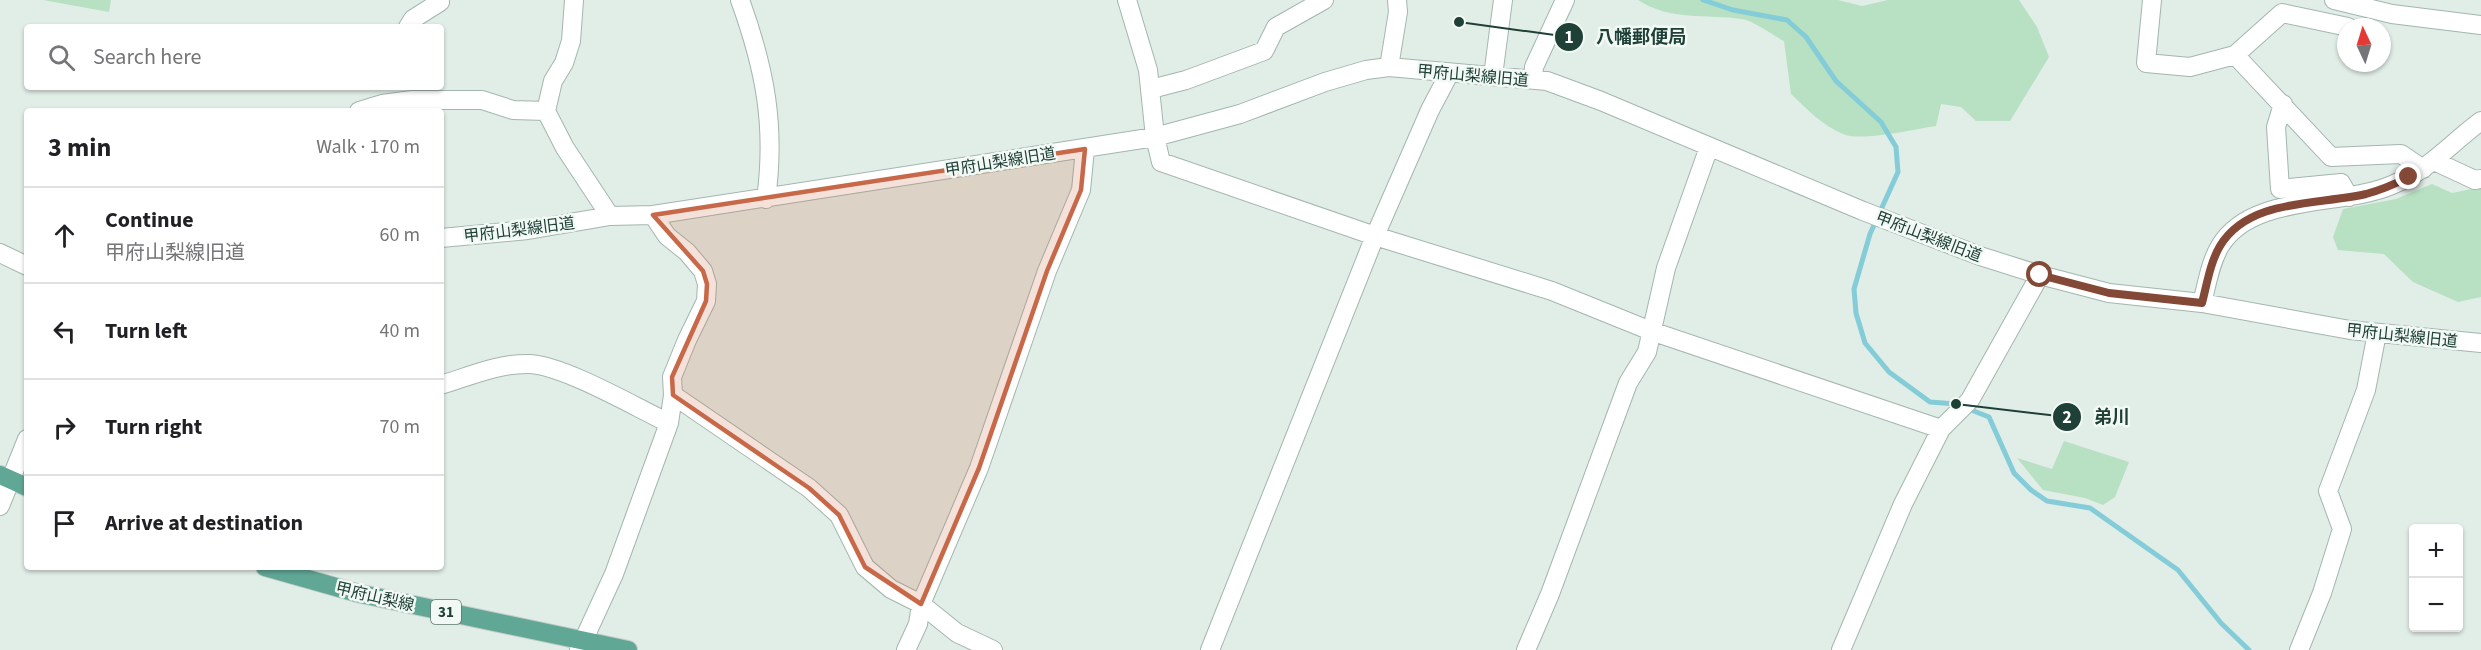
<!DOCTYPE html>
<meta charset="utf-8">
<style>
body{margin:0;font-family:"Source Sans 3","Noto Sans JP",sans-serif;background:#f6f6f6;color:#202124}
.controls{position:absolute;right:18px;bottom:18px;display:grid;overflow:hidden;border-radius:6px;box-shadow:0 2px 4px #0004}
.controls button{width:54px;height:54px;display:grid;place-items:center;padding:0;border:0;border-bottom:2px solid #e0e0e0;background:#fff;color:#202124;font:30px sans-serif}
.compass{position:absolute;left:2337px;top:18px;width:54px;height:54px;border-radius:50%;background:#fff;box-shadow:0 2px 4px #0004;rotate:356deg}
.stop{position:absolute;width:18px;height:18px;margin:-14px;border:4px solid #844836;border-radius:50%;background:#fff}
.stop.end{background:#844836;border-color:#fff;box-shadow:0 2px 6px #0008}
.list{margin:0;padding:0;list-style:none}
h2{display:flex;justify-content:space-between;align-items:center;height:78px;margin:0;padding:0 24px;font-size:26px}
h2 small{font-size:20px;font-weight:400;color:#757577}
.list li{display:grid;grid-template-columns:39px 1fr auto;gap:18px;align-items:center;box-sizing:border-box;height:96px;padding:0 24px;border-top:2px solid #e0e0e0}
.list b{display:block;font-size:22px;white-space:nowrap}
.list p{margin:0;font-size:20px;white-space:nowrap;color:#757577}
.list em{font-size:20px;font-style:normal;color:#757577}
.icon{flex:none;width:33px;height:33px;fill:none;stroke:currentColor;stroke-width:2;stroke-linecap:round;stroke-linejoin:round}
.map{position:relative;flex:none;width:2481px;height:650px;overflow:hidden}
.search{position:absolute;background:#fff;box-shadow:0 2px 4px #0004;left:24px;top:24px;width:420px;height:66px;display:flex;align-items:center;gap:15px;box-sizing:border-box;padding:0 21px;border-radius:6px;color:#757577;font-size:22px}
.panel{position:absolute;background:#fff;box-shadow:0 2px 4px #0004;left:24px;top:108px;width:420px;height:462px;border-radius:6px}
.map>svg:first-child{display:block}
.green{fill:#b7e1c2}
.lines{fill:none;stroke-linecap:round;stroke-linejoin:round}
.stream{stroke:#83ccd8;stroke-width:5}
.minor-casing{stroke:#a3b6af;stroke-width:20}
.major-casing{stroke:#c0cac7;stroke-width:20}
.minor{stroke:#fff;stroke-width:18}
.major{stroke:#60a795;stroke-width:18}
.route{stroke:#844836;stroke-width:8}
.marked{fill:#c76948;fill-opacity:0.2;stroke:#c76948;stroke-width:4.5;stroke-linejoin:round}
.labels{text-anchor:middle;stroke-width:5;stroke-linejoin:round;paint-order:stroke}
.shield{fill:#f2f9f5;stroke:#5e7870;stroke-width:1.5}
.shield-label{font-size:15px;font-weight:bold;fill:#1f4037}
.street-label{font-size:16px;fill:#1f4037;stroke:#f2f9f5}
.leader{fill:none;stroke:#1f4037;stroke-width:2}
.callout-dot{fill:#1f4037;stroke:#f2f9f5;stroke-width:2}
.mark-label{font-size:18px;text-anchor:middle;font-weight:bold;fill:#fff}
.callout-label{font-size:18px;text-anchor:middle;font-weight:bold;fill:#1f4037;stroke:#f2f9f5;stroke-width:5;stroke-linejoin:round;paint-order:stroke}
</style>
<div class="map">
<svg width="2481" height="650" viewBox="0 0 2481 650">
<rect width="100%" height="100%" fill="#e1ede7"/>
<path class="green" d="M43,0H111L109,12Z
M1638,0H1838L1862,6L1888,0H2019L2037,27L2049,57L2010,121H1976L1961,107L1941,104L1936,126C1916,129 1860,142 1843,134C1823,126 1807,109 1791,94L1784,41C1772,35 1756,22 1742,19C1707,14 1670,21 1638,0Z
M2432,184L2452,193L2481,187V297L2458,302L2413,282L2384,254L2338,250L2333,237L2343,209L2396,199Z
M2064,441L2129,462L2115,497L2103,505L2085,498L2043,490L2017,458L2052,469Z"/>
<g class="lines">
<path class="stream" d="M1703,0L1733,10L1787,20L1806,37L1836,81L1881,122L1896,147L1898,172L1870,234L1854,289L1856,313L1865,343L1889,372L1930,402L1956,404L1989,417L2014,473L2031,490L2047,501L2090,508L2178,570L2221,623L2249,650"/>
<g class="minor-casing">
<path id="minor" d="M574,0L571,41L564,63L553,81L546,111L565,148L610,216
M740,0C765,69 776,126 766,199
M1127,0L1148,70L1155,137L1161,162L1375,236L1552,291L1651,331L1941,429
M2152,0L2146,63L2190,67L2235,55L2282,13L2348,27
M2334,0L2392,14L2481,25
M408,27L413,19L440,2L439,0
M2235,55L2331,157L2401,154L2423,169
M1389,67L1398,12L1397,0
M1493,76L1503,0
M1533,80L1534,67L1565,0
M1151,89L1186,80L1264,51L1276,27L1324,0
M2283,104L2276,127L2280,189L2341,183L2349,197
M359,111L382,104L412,100H482L513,110L546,111
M2434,161L2475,180L2481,179
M441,238L528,230L610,216L653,215L1155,137L1240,114L1325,82L1366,70L1389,67L1547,81L1601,101L1863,211L1980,256L2040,275L2109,293L2202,303L2350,330L2481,343
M0,253L27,266
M2202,303C2207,284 2210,263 2220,246C2252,193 2341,207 2392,185C2429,170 2450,144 2481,121
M441,385C470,376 499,363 530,364C565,366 635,407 669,423
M673,395L809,488L839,515L865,567L891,589L921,604L957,633L993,650
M0,506L27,439
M579,650L614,574L669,423L673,395L672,377L687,340L706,301L707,284L703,271L687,252L667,236L653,215
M906,650L918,624L921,604L979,468L1047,271L1081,190L1085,149
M1210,650L1375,236L1430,110L1449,74
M1526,650L1550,594L1628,383L1647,352L1666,268L1709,147
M1841,650L1903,504L1941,429L1970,400L2040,275
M2299,650L2322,593L2342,529L2328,491L2366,390L2377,333"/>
</g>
<g class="major-casing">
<path id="major" d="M0,475L27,487
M265,567L357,593L628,650"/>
</g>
<use href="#minor" class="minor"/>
<use href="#major" class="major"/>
</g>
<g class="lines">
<path class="route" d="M2040,275L2109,293L2202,303C2207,284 2210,263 2220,246C2249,198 2319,205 2366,194C2381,190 2395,184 2409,177"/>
</g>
<path class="marked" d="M1085,149L1081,190L1047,271L979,468L921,604L865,567L839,515L809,488L673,395L672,377L706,301L707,284L703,271L653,215Z"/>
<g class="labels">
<rect class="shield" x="431" y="600" width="30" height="24" rx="4.5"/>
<g class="shield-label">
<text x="446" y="617">31</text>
</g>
<g class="street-label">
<text transform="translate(1473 75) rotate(5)" y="6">甲府山梨線旧道</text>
<text transform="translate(1000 161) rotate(-9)" y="6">甲府山梨線旧道</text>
<text transform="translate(519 229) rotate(-7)" y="6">甲府山梨線旧道</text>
<text transform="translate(1929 236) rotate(21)" y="6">甲府山梨線旧道</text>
<text transform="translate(2402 335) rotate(6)" y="6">甲府山梨線旧道</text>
<text transform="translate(375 596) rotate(13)" y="6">甲府山梨線</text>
</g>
</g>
<path class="leader" d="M1459 22L1569 37M1956 404L2067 417"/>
<g class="callout-dot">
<circle cx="1459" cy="22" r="6"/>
<circle cx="1956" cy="404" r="6"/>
<circle cx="1569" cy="37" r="15"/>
<circle cx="2067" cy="417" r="15"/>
</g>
<g class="mark-label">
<text x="1569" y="43">1</text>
<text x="2067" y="423">2</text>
</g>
<g class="callout-label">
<text x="1641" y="43">八幡郵便局</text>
<text x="2112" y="423">弟川</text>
</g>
</svg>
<div class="controls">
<button>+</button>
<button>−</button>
</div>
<svg class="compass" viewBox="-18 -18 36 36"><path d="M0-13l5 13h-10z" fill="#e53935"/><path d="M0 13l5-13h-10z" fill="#757577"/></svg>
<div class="stop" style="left:2040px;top:275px"></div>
<div class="stop end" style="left:2409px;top:177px"></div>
<div class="search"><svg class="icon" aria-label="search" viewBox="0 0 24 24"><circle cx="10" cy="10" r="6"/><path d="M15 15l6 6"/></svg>Search here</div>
<section class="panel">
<h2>3 min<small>Walk · 170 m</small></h2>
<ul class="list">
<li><svg class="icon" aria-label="ahead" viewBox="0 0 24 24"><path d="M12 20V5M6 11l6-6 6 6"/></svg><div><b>Continue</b><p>甲府山梨線旧道</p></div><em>60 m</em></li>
<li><svg class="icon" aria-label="left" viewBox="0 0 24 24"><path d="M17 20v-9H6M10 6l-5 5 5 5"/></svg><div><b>Turn left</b></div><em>40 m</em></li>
<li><svg class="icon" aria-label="right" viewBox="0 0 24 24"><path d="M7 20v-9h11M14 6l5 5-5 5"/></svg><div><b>Turn right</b></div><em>70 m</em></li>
<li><svg class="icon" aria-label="arrive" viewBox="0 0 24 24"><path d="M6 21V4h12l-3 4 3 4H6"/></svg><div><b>Arrive at destination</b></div></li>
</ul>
</section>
</div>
